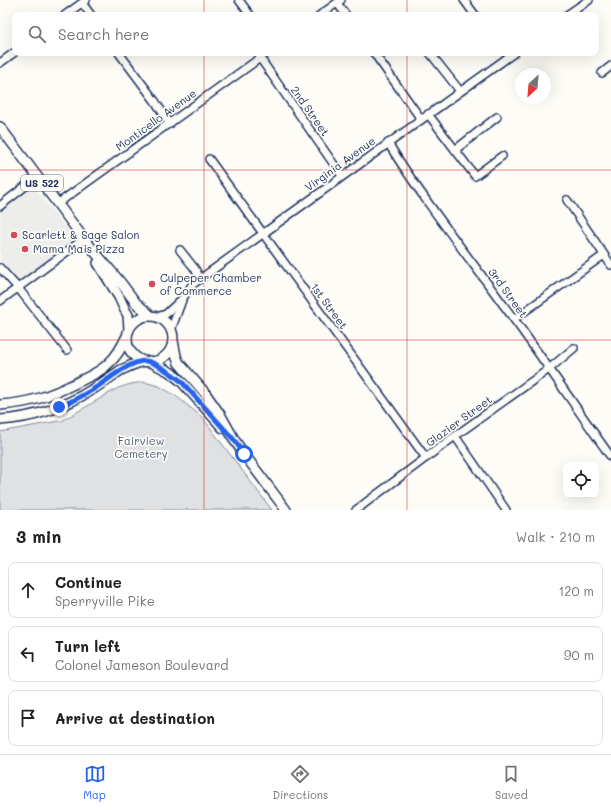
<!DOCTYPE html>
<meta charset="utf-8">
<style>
body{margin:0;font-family:Mali,sans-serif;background:#f6f6f6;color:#202124}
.controls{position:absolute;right:12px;bottom:12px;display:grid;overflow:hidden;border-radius:8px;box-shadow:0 4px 16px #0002}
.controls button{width:36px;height:36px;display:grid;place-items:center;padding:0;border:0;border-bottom:1px solid #e0e0e0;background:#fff;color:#202124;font:20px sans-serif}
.compass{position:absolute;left:515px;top:68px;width:36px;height:36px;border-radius:50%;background:#fff;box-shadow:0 4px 16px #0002;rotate:206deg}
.stop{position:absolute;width:12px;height:12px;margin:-9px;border:3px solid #2563eb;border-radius:50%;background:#fff}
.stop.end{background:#2563eb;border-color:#fff;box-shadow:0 1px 4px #0008}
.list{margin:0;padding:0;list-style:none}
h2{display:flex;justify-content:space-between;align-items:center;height:52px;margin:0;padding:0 16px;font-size:17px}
h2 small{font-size:13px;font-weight:400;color:#757577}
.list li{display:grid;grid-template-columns:26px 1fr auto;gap:12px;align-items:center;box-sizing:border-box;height:56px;margin:0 8px 8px;padding:0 8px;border:1px solid #e0e0e0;border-radius:8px}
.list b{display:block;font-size:15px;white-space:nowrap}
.list p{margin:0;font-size:13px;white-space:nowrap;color:#757577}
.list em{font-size:13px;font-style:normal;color:#757577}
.icon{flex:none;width:22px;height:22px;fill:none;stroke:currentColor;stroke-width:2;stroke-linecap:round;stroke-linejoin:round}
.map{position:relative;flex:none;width:611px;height:510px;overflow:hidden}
.search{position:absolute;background:#fff;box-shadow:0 4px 16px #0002;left:12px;right:12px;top:12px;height:44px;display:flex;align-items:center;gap:10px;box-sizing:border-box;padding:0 14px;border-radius:8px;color:#757577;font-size:15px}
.sheet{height:244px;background:#fff}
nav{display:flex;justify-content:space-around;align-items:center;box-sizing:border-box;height:56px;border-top:1px solid #e0e0e0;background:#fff;font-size:11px;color:#757577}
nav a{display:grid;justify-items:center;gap:2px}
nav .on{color:#2563eb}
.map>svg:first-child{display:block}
.built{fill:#edeeec}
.green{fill:#e0e1e3;stroke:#7e88a0}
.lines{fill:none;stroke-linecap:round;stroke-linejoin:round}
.minor-casing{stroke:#1b2f5e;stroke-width:10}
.major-casing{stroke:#1b2f5e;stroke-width:12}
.minor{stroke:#fdfcf7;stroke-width:7}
.major{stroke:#fdfcf7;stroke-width:9}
.route{stroke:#2563eb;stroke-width:5}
.grid{fill:none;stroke:#d62828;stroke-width:1;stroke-opacity:0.55}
.poi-dot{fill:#d1495b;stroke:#fdfcf7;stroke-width:1.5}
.labels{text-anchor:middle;stroke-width:3.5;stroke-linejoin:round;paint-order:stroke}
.shield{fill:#fdfcf7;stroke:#5f6c8c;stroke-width:1}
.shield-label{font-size:10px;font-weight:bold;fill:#1b2f5e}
.street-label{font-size:11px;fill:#1b2f5e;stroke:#fdfcf7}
.poi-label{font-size:11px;fill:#1b2f5e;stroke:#fdfcf7;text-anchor:start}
.park-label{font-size:11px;fill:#4c5c7f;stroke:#fdfcf7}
</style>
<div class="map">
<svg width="611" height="510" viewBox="0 0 611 510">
<rect width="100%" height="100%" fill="#fdfcf7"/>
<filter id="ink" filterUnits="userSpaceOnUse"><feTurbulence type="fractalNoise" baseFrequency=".025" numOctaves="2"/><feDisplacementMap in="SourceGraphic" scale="8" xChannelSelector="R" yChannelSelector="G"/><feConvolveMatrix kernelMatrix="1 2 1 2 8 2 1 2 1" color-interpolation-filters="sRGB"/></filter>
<g filter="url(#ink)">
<path class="built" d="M33,187L36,189L73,237L74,241L72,244L21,282L15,279L0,264V212L30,188Z"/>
<path class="green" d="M144,382L159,386L176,396L202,417L272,510H0V432L59,421L60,422L118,388L131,384Z"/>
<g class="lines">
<g class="minor-casing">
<path id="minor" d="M239,0L250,15
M464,0L475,15
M82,3L91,15
M337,3L346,15
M65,15L86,0
M320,15L341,0
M567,15L589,0
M119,53L155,101L170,124
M374,53L421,119
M430,53L460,91
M260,58L342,176
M0,63L15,52
M602,73L611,66
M428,114L475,176L502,156
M388,143C426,204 471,260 513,318C547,364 578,411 611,457
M455,150L497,117
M209,159L426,458
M567,200L611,265
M57,204L267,53
M0,206L37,177
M180,250L195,269L200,279
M0,268L18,288L67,350
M0,301L84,239
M157,317L166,314L183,298L192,285L200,279L514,53
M514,319L604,255
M171,330L182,300
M455,436L506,510
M356,510L455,436L549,369L574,348"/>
</g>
<g class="major-casing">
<path id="major" d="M0,127L84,239L121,283L136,303L151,316
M98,263L119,297L125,310L128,315L129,329
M127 339a23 23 0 1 1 46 0a23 23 0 1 1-46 0Z
M173,341L176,356L179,363L205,393L221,416L235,441L244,454L286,510
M149,361L170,372L181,381L223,428
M0,405C30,403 50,396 76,383C88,377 101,372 110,362C118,355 122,346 127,336
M0,420C33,418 65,407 93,389C103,383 112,376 121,370C129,366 137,363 144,361"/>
</g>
<use href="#minor" class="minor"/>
<use href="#major" class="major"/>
</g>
</g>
<g class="lines" filter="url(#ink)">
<path class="route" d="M59,407C71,402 82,396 92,390C106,382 130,360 146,361C155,362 174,375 181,381L235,441L244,454"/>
</g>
<path class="grid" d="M204,0V15M407,0V15M204,53V510M407,53V510M0,170H611M0,340H611"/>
<g class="poi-dot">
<circle cx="14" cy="235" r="4"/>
<circle cx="25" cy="249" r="4"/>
<circle cx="152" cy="284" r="4"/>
</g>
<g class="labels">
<rect class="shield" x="21" y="175" width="42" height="16" rx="3"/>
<g class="shield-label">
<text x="42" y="187">US 522</text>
</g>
<g class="street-label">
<text transform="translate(310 111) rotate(55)" y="4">2nd Street</text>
<text transform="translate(156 120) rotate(-36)" y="4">Monticello Avenue</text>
<text transform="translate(340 164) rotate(-36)" y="4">Virginia Avenue</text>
<text transform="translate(508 293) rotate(54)" y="4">3rd Street</text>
<text transform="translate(329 306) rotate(54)" y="4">1st Street</text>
<text transform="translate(459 421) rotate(-36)" y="4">Glazier Street</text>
</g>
<g class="poi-label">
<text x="22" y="239">Scarlett &amp; Sage Salon</text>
<text x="33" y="253">Mama Mais Pizza</text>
<text x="160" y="282">Culpeper Chamber<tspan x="160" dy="13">of Commerce</tspan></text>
</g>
<g class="park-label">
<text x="141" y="445">Fairview<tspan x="141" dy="13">Cemetery</tspan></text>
</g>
</g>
</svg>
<div class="controls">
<button><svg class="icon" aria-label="locate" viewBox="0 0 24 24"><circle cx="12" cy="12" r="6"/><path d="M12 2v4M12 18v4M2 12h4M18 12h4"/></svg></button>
</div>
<svg class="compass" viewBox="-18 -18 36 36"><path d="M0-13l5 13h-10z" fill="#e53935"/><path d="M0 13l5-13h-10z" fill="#757577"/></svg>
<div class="stop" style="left:244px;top:454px"></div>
<div class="stop end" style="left:59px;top:407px"></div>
<div class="search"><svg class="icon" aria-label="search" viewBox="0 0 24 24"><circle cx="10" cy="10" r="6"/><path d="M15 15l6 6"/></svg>Search here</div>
</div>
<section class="sheet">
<h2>3 min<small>Walk · 210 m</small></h2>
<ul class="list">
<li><svg class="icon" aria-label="ahead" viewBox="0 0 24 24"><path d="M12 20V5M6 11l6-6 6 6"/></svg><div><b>Continue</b><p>Sperryville Pike</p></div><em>120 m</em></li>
<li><svg class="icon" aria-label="left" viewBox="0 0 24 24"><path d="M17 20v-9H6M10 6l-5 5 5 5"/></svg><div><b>Turn left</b><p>Colonel Jameson Boulevard</p></div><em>90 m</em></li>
<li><svg class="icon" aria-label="arrive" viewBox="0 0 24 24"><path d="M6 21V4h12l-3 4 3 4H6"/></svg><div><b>Arrive at destination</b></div></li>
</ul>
</section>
<nav>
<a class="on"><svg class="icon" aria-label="map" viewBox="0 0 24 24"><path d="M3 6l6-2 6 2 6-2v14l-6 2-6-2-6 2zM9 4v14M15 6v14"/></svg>Map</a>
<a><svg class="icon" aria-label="directions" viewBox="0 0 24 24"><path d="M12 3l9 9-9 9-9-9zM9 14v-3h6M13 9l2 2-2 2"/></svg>Directions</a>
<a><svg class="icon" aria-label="saved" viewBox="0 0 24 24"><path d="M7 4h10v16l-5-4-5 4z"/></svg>Saved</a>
</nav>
